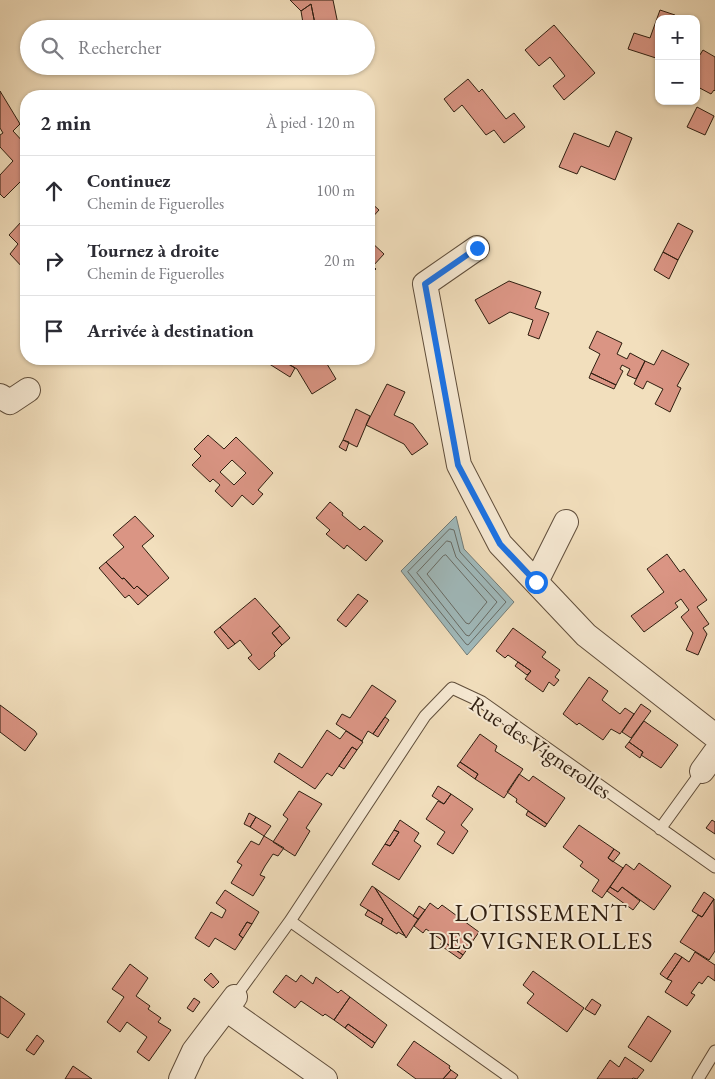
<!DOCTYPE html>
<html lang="fr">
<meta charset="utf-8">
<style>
body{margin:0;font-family:"EB Garamond",serif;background:#f2f2f3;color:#2b2b33}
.controls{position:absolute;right:15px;top:15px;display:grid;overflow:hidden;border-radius:10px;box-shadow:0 1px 4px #0004}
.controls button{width:45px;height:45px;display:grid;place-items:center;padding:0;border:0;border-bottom:1px solid #e1e1e2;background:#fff;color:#2b2b33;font:25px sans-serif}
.stop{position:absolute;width:15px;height:15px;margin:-11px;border:4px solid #1a73e8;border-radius:50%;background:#fff}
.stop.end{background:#1a73e8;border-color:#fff;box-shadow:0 1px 5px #0008}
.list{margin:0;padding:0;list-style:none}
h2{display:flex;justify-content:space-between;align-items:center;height:65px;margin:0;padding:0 20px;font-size:21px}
h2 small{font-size:16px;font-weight:400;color:#7c7c81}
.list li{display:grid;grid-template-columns:32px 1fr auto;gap:15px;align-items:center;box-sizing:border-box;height:70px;padding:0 20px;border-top:1px solid #e1e1e2}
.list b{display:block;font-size:19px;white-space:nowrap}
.list p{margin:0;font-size:16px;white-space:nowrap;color:#7c7c81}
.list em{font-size:16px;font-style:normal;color:#7c7c81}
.icon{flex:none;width:28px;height:28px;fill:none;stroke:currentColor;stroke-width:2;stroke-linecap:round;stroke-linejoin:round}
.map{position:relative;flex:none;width:715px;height:1079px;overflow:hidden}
.search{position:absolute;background:#fff;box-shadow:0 1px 4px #0004;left:20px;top:20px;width:355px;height:55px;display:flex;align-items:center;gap:12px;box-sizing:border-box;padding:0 18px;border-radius:28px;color:#7c7c81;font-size:19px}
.panel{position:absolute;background:#fff;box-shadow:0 1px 4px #0004;left:20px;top:90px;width:355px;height:275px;border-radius:20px}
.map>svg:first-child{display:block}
.water{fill:#a0babc;stroke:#737c77}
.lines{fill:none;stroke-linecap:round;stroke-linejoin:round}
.shore{stroke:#686c66;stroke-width:1}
.building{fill:#da9584;stroke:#2f1e10;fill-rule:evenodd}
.service-casing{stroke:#604e3b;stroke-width:13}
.minor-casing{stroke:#604e3b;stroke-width:26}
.service{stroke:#f7ead4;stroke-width:11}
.minor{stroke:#f7ead4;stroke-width:24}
.route{stroke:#1a73e8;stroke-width:6}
.labels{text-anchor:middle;stroke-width:4;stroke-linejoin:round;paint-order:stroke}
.street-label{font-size:22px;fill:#2f1e10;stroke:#f7ead4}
.neighbourhood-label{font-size:24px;letter-spacing:1px;fill:#2f1e10;stroke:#f7ead4}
</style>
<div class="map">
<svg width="715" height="1079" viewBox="0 0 715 1079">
<rect width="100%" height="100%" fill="#f2dfbd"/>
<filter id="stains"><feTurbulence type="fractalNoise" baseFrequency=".004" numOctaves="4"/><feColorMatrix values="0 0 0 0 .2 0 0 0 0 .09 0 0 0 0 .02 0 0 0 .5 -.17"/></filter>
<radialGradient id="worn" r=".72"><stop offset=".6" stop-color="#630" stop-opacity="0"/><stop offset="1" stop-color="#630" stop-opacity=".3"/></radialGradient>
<path class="water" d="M456,516L464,549L514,602L467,655L401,571Z"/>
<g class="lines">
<path class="shore" d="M450,529L454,530L460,552L506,602L468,645L466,644L408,572Z
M447,541L451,542L456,557L497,602L469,636L466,635L417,573Z
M446,555L487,602L469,624L466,623L427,574L443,556Z"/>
</g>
<path class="building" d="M290,0H333L339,29H316L311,4L301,11Z
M311,4L316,29H304L301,11Z
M660,10L675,15L674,19H659V59L628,49L634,33L650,38Z
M554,25L595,73L564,100L553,86L565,76L550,57L539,66L525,50Z
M703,50L715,57V91L714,90L711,94L696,86V61Z
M468,79L479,92L482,89L506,119L514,113L525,127L504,143L494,130L486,135L462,105L454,112L444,99Z
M0,91L20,124L13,131L26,145V176L4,198L0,194V175L13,161L0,147V135L3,133L0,128Z
M697,107L714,116L705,135L687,127Z
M616,131L632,138L615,180L581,166L577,174L559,167L574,133L609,147Z
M369,201L379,210L369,221Z
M22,221L26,224L25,270L10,254L18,244L9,235Z
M678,223L693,231L678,260L663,252Z
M369,240L384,254L373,266L376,269L369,276Z
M663,252L678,260L669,279L654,270Z
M509,281L541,292L535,308L549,313L539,339L528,335L533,320L510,312L489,324L475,300Z
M597,331L622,343L617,354L627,359L630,353L645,361L636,379L627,375L630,369L622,365L620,369L623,371L616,385L591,373L600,354L589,348Z
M662,350L689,364L677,386L681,388L670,412L655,404L663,389L647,381L643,389L634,384L645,361L654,365Z
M264,359H280L295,368L290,377L263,360Z
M280,359H324L336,379L312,394L297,369Z
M591,373L616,385L614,389L589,378Z
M387,384L405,392L394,415L413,424L428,444L412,455L404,444L366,425Z
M356,409L370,416L357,447L343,440Z
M208,435L224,449L236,437L273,473L258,490L263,494L253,505L242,495L232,507L215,491L220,485L213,479L210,482L192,465L201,456L194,449ZM232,460L246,473L234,485L220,472Z
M343,440L349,442L346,451L339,447Z
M330,502L343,513L342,515L360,530L364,526L383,541L366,561L347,545L344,549L326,534L330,530L316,518Z
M135,516L154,536L142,546L169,578L148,596L137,586L134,589L124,578L122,579L106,562L124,547L113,535Z
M667,554L680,572L684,569L707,600L697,607L709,624L703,628L707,634L698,655L686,650L693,633L681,617L689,610L681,599L675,603L678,607L644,632L631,616L664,592L647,569Z
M106,562L122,579L124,578L134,589L137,586L148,596L138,605L129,595L125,598L99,568Z
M358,594L368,601L346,627L337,620Z
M255,598L280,626L272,633L282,645L274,653L275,656L259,670L248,658L252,655L240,640L235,644L220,627Z
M280,626L290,638L282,645L272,633Z
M220,627L235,644L228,649L214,632Z
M513,628L546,652L542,657L560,670L555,677L559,680L554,686L549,682L543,692L525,679L531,671L508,655L505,658L496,651Z
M518,662L531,671L527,675L515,666Z
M589,677L608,691L602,700L620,714L625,708L634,714L620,734L611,729L603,740L579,723L577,725L563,714Z
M372,685L396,701L373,734L368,731L362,741L336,724L342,714L350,718Z
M641,704L651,711L631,738L622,732Z
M0,705L35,731L37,734L25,751L0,732Z
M385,717L389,720L378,737L373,734Z
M644,721L678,745L661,768L641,755L643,752L629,742Z
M327,730L340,739L346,731L363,742L357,750L352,747L332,776L327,773L315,789L274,762L279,753L302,768Z
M480,734L497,746L495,751L523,769L504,798L475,779L478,774L460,762Z
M629,742L643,752L640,758L625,747Z
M352,747L357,750L344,769L339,766Z
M460,762L478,774L475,779L457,766Z
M519,774L529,781L533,776L565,798L547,824L516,802L517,799L507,792Z
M438,786L451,794L444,804L432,796Z
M299,791L322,804L306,828L310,831L295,856L273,842L288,819L283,815Z
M451,794L473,809L461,825L468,831L453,854L437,844L445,832L426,819L438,801L444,804Z
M528,811L547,824L545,827L526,815Z
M249,813L256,817L250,827L244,824Z
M256,817L271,826L264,836L250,827Z
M400,820L419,833L414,841L421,846L399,880L372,864L385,844L390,846L399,832L394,830Z
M712,820L715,822V834L706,828Z
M579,825L614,849L608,858L623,868L602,898L592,891L599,880L580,866L583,862L563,847Z
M394,830L399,832L390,846L385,844Z
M264,836L284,848L278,856L273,854L265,866L260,875L265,877L253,896L231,883L242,865L237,862L251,841L259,845Z
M614,849L620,853L613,862L608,858Z
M639,863L671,886L654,910L622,887L618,892L610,887L626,864L634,870Z
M372,886L375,888L405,936L398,932L397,934L381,924L383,919L360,905Z
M610,887L618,892L622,887L640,901L633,910L607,891Z
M375,888L418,919L406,938L405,936Z
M225,890L259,912L252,924L247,922L239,935L243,938L235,950L215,938L209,947L195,938L211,912L222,918L226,910L216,903Z
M704,892L714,899L702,917L692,911Z
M714,899L715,951L709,960L680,942L698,915L702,917Z
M430,903L438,909L442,905L479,932L463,955L426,929L423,933L414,926Z
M419,906L425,910L418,919L413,916Z
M368,910L383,919L381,924L365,915Z
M247,922L252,924L243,938L239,935Z
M443,941L463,955L460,959L440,945Z
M695,952L715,965V981L708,976L702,984L699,982L691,993L695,995L687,1006L665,992L672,981L667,979L682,957L689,962Z
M675,953L682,957L667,979L660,974Z
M130,964L148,978L136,996L150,1006L148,1009L161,1018L158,1022L171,1030L149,1061L137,1052L147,1037L127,1022L120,1032L107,1022L124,997L112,989Z
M533,971L584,1008L567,1032L527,1003L534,994L523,985Z
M211,973L219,982L213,988L204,980Z
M286,975L296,982L301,975L313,984L316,977L338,993L341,990L350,997L334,1020L325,1014L323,1016L301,1001L295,1008L273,992Z
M0,996L25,1014L8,1038L0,1033Z
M350,997L387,1025L375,1043L348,1024L345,1028L334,1020Z
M194,998L200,1002L193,1012L187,1008Z
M592,999L601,1005L595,1015L585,1009Z
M648,1016L671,1031L651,1062L628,1047Z
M348,1024L375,1043L372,1048L345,1028Z
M37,1035L44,1041L34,1055L26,1050Z
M414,1041L450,1066L449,1068L451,1070L443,1079H416L397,1065Z
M625,1057L644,1070L637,1079L633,1078L632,1079H597L610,1060L619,1067Z
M73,1066L92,1079H65Z
M451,1070L458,1075L455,1079H443Z"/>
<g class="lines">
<g class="service-casing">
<path id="service" d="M660,829L702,771
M290,921L512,1079
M235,997L290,921L425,716L452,688L482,702L715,867
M698,1079L715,1051"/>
</g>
<g class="minor-casing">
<path id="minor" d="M477,248L425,284L459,465L500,544L586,635L715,736
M0,396L10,402L28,390
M536,582L566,522
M702,771L715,753
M226,1009L325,1079
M181,1079L194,1051L235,997"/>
</g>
<use href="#service" class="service"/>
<use href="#minor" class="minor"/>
</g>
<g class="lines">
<path class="route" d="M477,248L425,284L458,465L500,544L536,582"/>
</g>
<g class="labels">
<g class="street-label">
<text transform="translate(541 747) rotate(34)" y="8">Rue des Vignerolles</text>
</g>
<g class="neighbourhood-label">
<text x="541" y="921">LOTISSEMENT<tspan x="541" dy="28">DES VIGNEROLLES</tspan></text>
</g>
</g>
<rect width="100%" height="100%" filter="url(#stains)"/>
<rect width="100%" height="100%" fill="url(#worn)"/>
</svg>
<div class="controls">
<button>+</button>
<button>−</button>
</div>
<div class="stop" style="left:536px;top:582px"></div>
<div class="stop end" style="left:477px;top:248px"></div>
<div class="search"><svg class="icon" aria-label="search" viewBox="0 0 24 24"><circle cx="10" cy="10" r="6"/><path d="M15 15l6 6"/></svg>Rechercher</div>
<section class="panel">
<h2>2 min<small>À pied · 120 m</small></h2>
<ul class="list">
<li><svg class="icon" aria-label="ahead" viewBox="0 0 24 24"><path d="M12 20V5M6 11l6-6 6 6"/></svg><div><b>Continuez</b><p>Chemin de Figuerolles</p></div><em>100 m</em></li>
<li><svg class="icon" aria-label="right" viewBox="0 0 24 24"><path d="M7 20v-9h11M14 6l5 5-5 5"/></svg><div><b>Tournez à droite</b><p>Chemin de Figuerolles</p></div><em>20 m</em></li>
<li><svg class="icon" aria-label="arrive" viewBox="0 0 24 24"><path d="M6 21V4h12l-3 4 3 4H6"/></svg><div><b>Arrivée à destination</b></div></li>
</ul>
</section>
</div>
